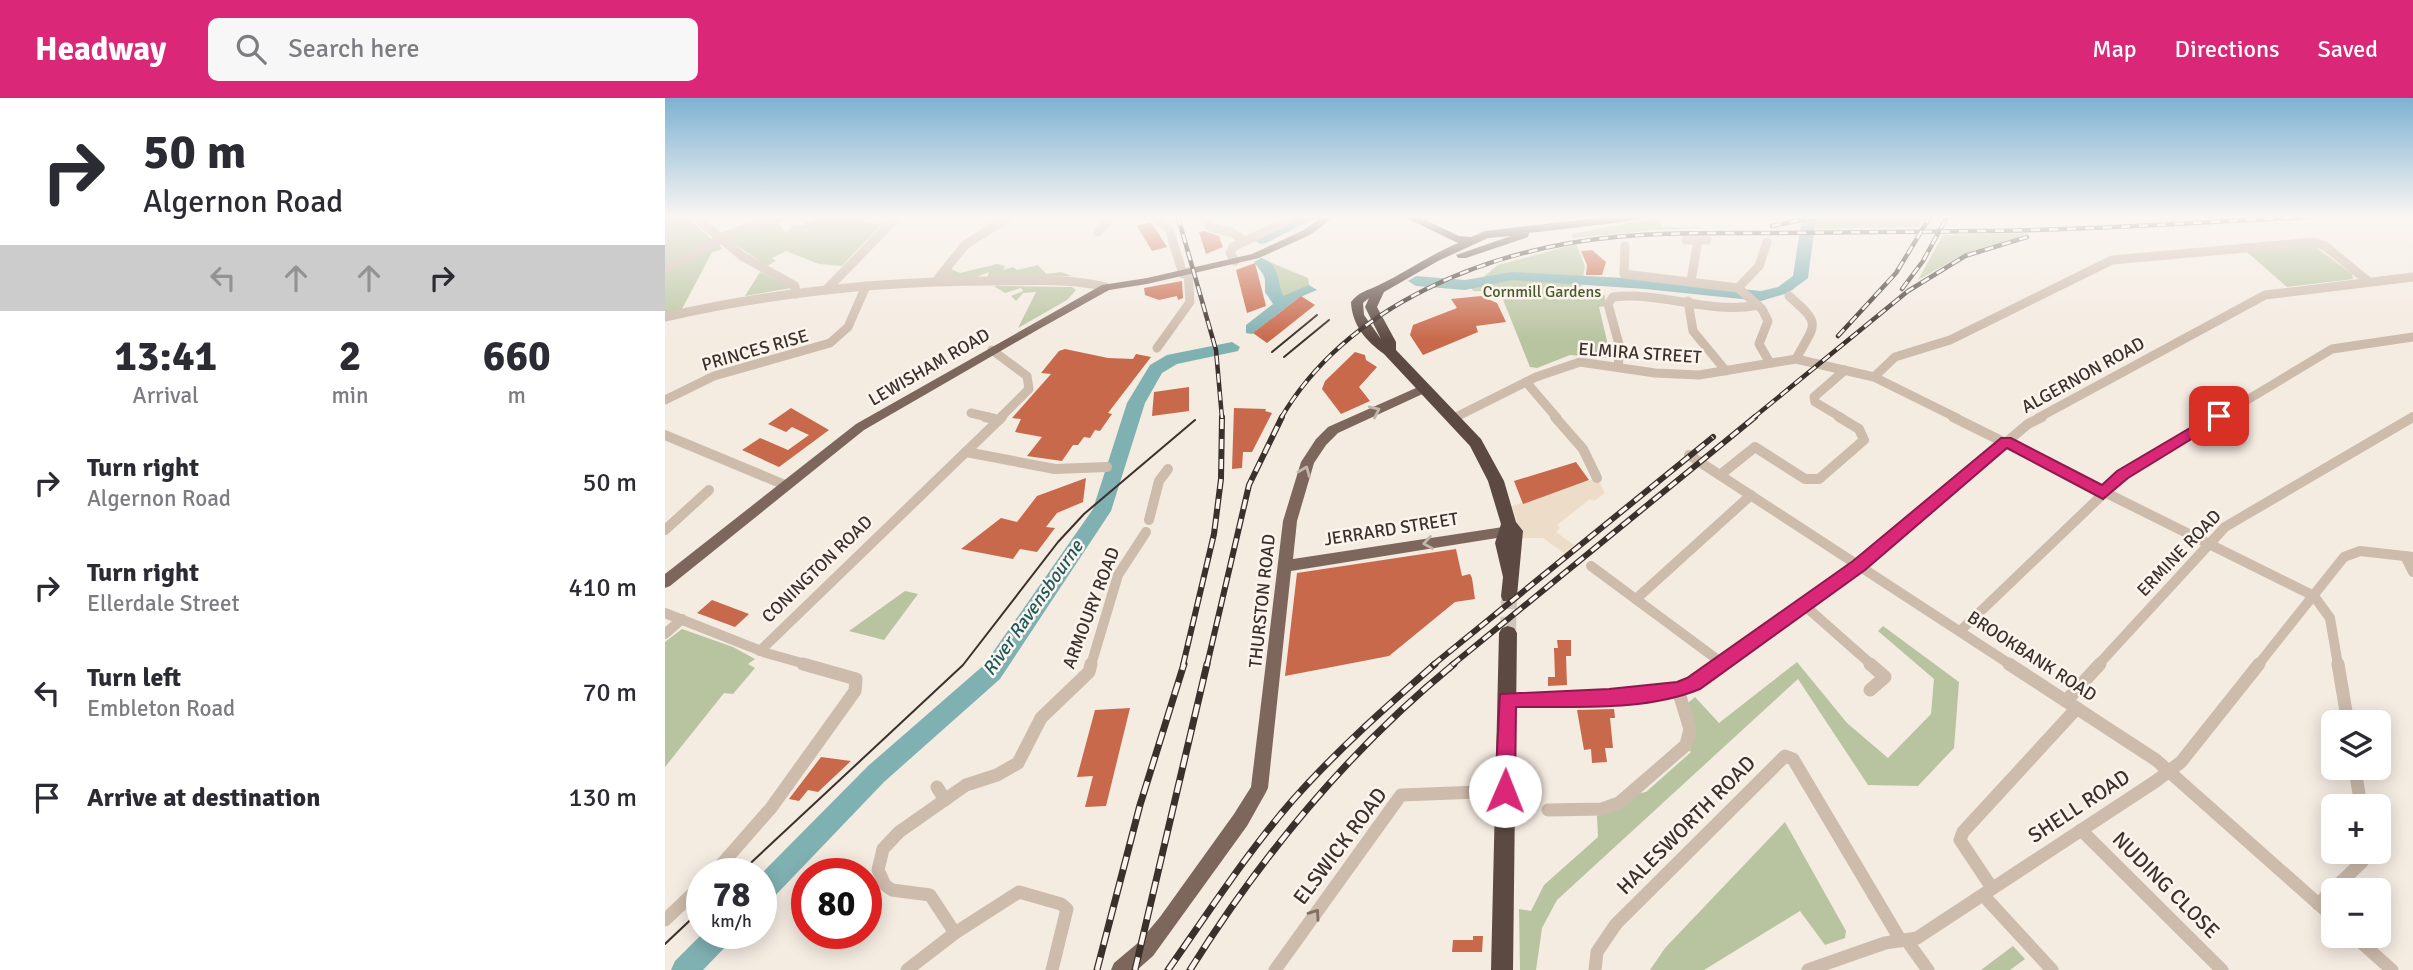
<!DOCTYPE html>
<html lang="en">
<head>
<meta charset="utf-8">
<style>
	body { margin:0; font-family:Signika,sans-serif; background:#f7f7f7; color:#2b2b33; height:100vh; display:flex; flex-direction:column; font-size:26px; white-space:nowrap }
	* { box-sizing:border-box; margin:0 }
	p { font-size:23px; color:#7c7c81 }
	.icon { flex:none; width:38px; height:38px; fill:none; stroke:currentColor; stroke-width:2; stroke-linecap:round; stroke-linejoin:round }
	.map { position:relative; flex:1; overflow:hidden }
	.drawer { display:flex; flex-direction:column; background:#fff; width:665px }
	.drawer>* { flex:none }
	.hud { background:#fff; color:#2b2b33; overflow:hidden }
	.fabs { position:absolute; left:1656px; top:612px; display:grid; gap:14px }
	.fabs a { display:grid; place-items:center; width:70px; height:70px; border-radius:10px; background:#fff; box-shadow:0 4px 18px #0003; font-size:35px }
	.speed { position:absolute; left:21px; top:760px; display:flex; gap:14px; font-size:35px; font-weight:700; text-align:center }
	.speed>* { display:grid; place-content:center; width:91px; height:91px; border-radius:50%; background:#fff; box-shadow:0 4px 18px #0003; line-height:1 }
	.speed small { font-size:18px; font-weight:400 }
	.speed .limit { border:10px solid #d22; background:#fff; color:#111 }
	.pin { position:absolute; display:grid; place-items:center; width:60px; height:60px; color:#fff; margin:-30px; border-radius:14px; box-shadow:0 4px 10px #0006 }
	.me { position:absolute; width:77px; margin:-38px; rotate:1deg; stroke-linejoin:round; filter:drop-shadow(0 0 5px #0008) }
	.turn { display:flex; align-items:center; gap:24px; height:147px; padding:0 28px; font-size:32px }
	.turn .icon { width:91px; height:91px; stroke-width:2.5 }
	.turn b { display:block; font-size:49px; line-height:60px }
	.lanes { display:flex; align-items:center; height:66px; padding:0 28px; background:#0003; justify-content:center; gap:35px; direction:ltr }
	.lanes .off { opacity:.35 }
	.eta { display:flex; justify-content:space-evenly; align-items:center; height:119px; text-align:center }
	.eta b { font-size:42px; font-weight:700; line-height:49px }
	ul { padding:0; list-style:none }
	li { display:flex; align-items:center; gap:21px; height:105px; padding:0 28px }
	li div { flex:1 }
	li b { display:block; font-size:26px }
	li em { font-style:normal }
	header { display:flex; align-items:center; gap:42px; box-sizing:border-box; height:98px; padding:0 35px; background:#db2777; color:#fff }
	header strong { font-size:33px }
	nav { display:flex; gap:38px; margin-inline-start:auto; font-size:24px }
	.search { width:490px; height:63px; background:#f7f7f7; display:flex; align-items:center; gap:18px; box-sizing:border-box; padding:0 24px; border-radius:10px; color:#7c7c81; font-size:26px }
	main { display:flex; flex:1; min-height:0 }
	.map>svg:first-child { display:block }
	.green { fill:#b8c4a0 }
	.plaza { fill:#ecdcc8 }
	.lines { fill:none; stroke-linecap:round; stroke-linejoin:round }
	.river { fill:#7fb0b2; fill-rule:evenodd }
	.building { fill:#c8694b }
	.highway-tunnel { stroke:#cfc6bd; stroke-width:16; stroke-dasharray:16 8; stroke-linecap:butt }
	.minor-far2 { stroke:#cdbbac; stroke-width:9 }
	.minor-far1 { stroke:#cdbbac; stroke-width:10 }
	.minor { stroke:#cdbbac; stroke-width:13 }
	.major { fill:#7d675c; fill-rule:evenodd }
	.highway { fill:#5c4a42; fill-rule:evenodd }
	.tram { stroke:#3b302b; stroke-width:2 }
	.rail-far2-casing { stroke:#3b302b; stroke-width:4.5 }
	.rail-far1-casing { stroke:#3b302b; stroke-width:6 }
	.rail-casing { stroke:#3b302b; stroke-width:7 }
	.rail-far2 { stroke:#fbf5ee; stroke-width:2.5; stroke-dasharray:9; stroke-linecap:butt }
	.rail-far1 { stroke:#fbf5ee; stroke-width:3.5; stroke-dasharray:10; stroke-linecap:butt }
	.rail { stroke:#fbf5ee; stroke-width:4.5; stroke-dasharray:13; stroke-linecap:butt }
	.oneway { stroke:#c2b5ac }
	.oneway2 { stroke:#7d6f65 }
	.route { fill:#db2777; stroke:#8e194d; stroke-width:2 }
	.labels { text-anchor:middle; dominant-baseline:central; stroke-width:5; stroke-linejoin:round; paint-order:stroke }
	.far-park-label { font-size:16px; fill:#4a5a2e; stroke:#fbf5ee }
	.street-label { font-size:18px; fill:#3b302b; stroke:#fbf5ee }
	.water-label { font-size:19px; font-style:italic; fill:#1f5a5e; stroke:#fbf5ee }
	.near-street-label { font-size:21px; fill:#3b302b; stroke:#fbf5ee }
</style>
</head>
<body>
<header>
<strong>Headway</strong>
<div class="search"><svg class="icon" aria-label="search" viewBox="0 0 24 24"><circle cx="10" cy="10" r="6"/><path d="M15 15l6 6"/></svg>Search here</div>
<nav><a>Map</a><a>Directions</a><a>Saved</a></nav>
</header>
<main>
<section class="drawer">
<div class="hud">
<div class="turn"><svg class="icon" aria-label="right" viewBox="0 0 24 24"><path d="M7 20v-9h11M14 6l5 5-5 5"/></svg><div><b>50 m</b>Algernon Road</div></div>
<div class="lanes"><svg class="icon off" aria-label="left" viewBox="0 0 24 24"><path d="M17 20v-9H6M10 6l-5 5 5 5"/></svg><svg class="icon off" aria-label="ahead" viewBox="0 0 24 24"><path d="M12 20V5M6 11l6-6 6 6"/></svg><svg class="icon off" aria-label="ahead" viewBox="0 0 24 24"><path d="M12 20V5M6 11l6-6 6 6"/></svg><svg class="icon" aria-label="right" viewBox="0 0 24 24"><path d="M7 20v-9h11M14 6l5 5-5 5"/></svg></div>
</div>
<div class="eta">
<div><b>13:41</b><p>Arrival</p></div>
<div><b>2</b><p>min</p></div>
<div><b>660</b><p>m</p></div>
</div>
<ul>
<li><svg class="icon" aria-label="right" viewBox="0 0 24 24"><path d="M7 20v-9h11M14 6l5 5-5 5"/></svg><div><b>Turn right</b><p>Algernon Road</p></div><em>50 m</em></li>
<li><svg class="icon" aria-label="right" viewBox="0 0 24 24"><path d="M7 20v-9h11M14 6l5 5-5 5"/></svg><div><b>Turn right</b><p>Ellerdale Street</p></div><em>410 m</em></li>
<li><svg class="icon" aria-label="left" viewBox="0 0 24 24"><path d="M17 20v-9H6M10 6l-5 5 5 5"/></svg><div><b>Turn left</b><p>Embleton Road</p></div><em>70 m</em></li>
<li><svg class="icon" aria-label="arrive" viewBox="0 0 24 24"><path d="M6 21V4h12l-3 4 3 4H6"/></svg><div><b>Arrive at destination</b></div><em>130 m</em></li>
</ul>
</section>
<div class="map">
<svg width="1748" height="872" viewBox="0 0 1748 872">
	<rect width="100%" height="100%" fill="#f4ebe1"/>
	<g class="green">
		<polygon points="0,119 33,119 22,120 58,151 47,154 17,211 0,216"/>
		<polygon points="117,119 126,119 113,125 121,135 129,127 140,127 135,119 144,124 150,119 200,119 197,123 213,126 224,119 177,168 154,166 121,153 107,160 111,163 102,168 64,142 102,125 109,126 107,123"/>
		<polygon points="994,119 997,129 1055,130 989,132 908,140 907,136"/>
		<polygon points="1161,119 1260,119 1255,129 1147,131 1147,124"/>
		<polygon points="1365,135 1297,157 1253,182 1278,137"/>
		<polygon points="911,146 920,168 915,196 940,197 940,208 934,209 946,260 905,257 872,270 865,269 835,194 808,193 806,189 833,167"/>
		<polygon points="1649,148 1687,176 1688,181 1622,189 1582,154"/>
		<polygon points="602,163 643,180 645,191 619,211 609,208 594,165"/>
		<polygon points="332,166 340,168 338,172 348,169 352,172 373,167 381,176 396,174 407,178 322,180 324,174 311,179 278,180 286,171 295,175"/>
		<polygon points="95,174 125,189 126,190 80,198"/>
		<polygon points="329,188 407,189 411,192 402,202 353,230 371,194 358,195 351,203 346,198 358,193 356,190 340,195"/>
		<polygon points="240,493 253,496 219,542 184,533"/>
		<path d="M1218 528 1294 584 1289 650 1253 688 1203 687 1133 581 892 802 877 830 871 872H855L854 811 866 813 879 787 933 739 932 718C950 713 964 696 981 694L1026 654 1023 651C1036 638 1027 621 1023 605L1030 599 1054 625 1132 564 1182 625 1223 660 1266 616 1269 581 1213 533Z"/>
		<polygon points="17,531 68,549 90,561 83,566 90,570 68,596 59,595 0,669 0,544"/>
		<polygon points="1120,724 1181,833 1180,840 1160,847 1135,813 1039,872 985,872 1000,850"/>
		<polygon points="1348,848 1360,861 1345,872 1316,872"/>
	</g>
	<polygon class="plaza" points="932,380 940,395 929,403 925,401 892,427 895,430 891,434 909,447 899,455 878,440 857,440 847,408"/>
	<g class="lines">
		<g class="river">
			<polygon points="633,119 652,119 601,145 596,146 589,142"/>
			<polygon points="1137,119 1151,119 1143,180 1123,195 1096,203 980,191 847,182 800,192 751,188 743,183 751,178 800,182 847,174 980,181 1096,193 1113,189 1128,178"/>
			<path d="M596 160C615 165 612 184 618 198L644 187 652 192 633 200 587 236 581 235V227L608 206 600 194V179L589 164Z"/>
			<polygon points="567,244 575,249 573,253 512,266 497,275 480,305 446,413 335,581 219,684 105,803 96,806 96,776 203,668 319,567 428,411 462,305 485,267 502,257"/>
			<polygon points="38,835 69,835 65,844 38,872 6,872 10,863"/>
		</g>
	</g>
	<g class="building">
		<polygon points="485,124 488,127 502,149 487,153 472,128"/>
		<polygon points="539,133 554,138 558,149 541,156 534,134"/>
		<polygon points="927,152 941,164 937,177 921,177 922,167 916,153"/>
		<polygon points="590,165 601,208 582,215 571,172"/>
		<polygon points="517,183 518,200 513,202 512,198 494,202 480,197 479,190"/>
		<polygon points="636,198 650,207 602,245 588,235"/>
		<polygon points="816,198 832,205 841,224 811,228 813,234 758,257 745,237 748,227 792,210 786,201"/>
		<polygon points="400,251 443,260 468,261 471,256 486,259 443,315 447,316 435,333 430,332 425,340 419,339 413,347 408,347 397,363 362,358 377,339 350,334 356,321 347,320 386,276 376,275 394,253"/>
		<polygon points="690,254 700,257 701,262 712,269 694,289 705,303 676,316 657,291 660,283"/>
		<polygon points="524,289 524,313 487,318 489,294"/>
		<polygon points="126,310 164,332 114,369 77,352 95,340 123,352 144,337 127,329 121,334 103,326"/>
		<polygon points="569,310 601,311 600,313 607,315 587,354 578,354 577,370 567,371"/>
		<polygon points="911,364 924,382 858,406 849,383"/>
		<polygon points="421,380 418,404 392,415 381,429 390,430 372,454 355,451 348,461 296,451 336,420 352,424 372,398"/>
		<polygon points="791,451 797,478 805,476 807,480 810,501 790,504 724,558 620,578 632,475"/>
		<polygon points="47,502 84,516 70,529 32,515"/>
		<polygon points="892,542 906,542 906,558 901,558 902,587 883,588 883,579 890,579 889,550 893,550"/>
		<polygon points="465,610 441,708 420,709 428,678 412,679 430,612"/>
		<polygon points="949,611 950,620 945,620 948,650 940,650 942,664 927,665 926,651 919,652 912,612"/>
		<polygon points="156,659 186,663 153,694 143,692 134,703 124,701"/>
		<polygon points="808,838 818,838 817,854 787,854 788,842 808,842"/>
	</g>
	<g class="lines">
		<polyline class="highway-tunnel" points="843,535 844,498"/>
		<g class="minor-far2">
			<polyline points="30,119 77,158 130,188 131,196"/>
			<polyline points="490,119 504,131 518,176"/>
			<polyline points="538,119 545,129 566,134 580,143"/>
			<polyline points="433,134 446,119"/>
			<polyline points="51,142 107,119"/>
			<polyline points="1021,142 1042,142"/>
			<polyline points="960,148 959,176 1073,190"/>
			<polyline points="570,163 565,155 568,149 630,119"/>
			<polyline points="0,171 53,143"/>
			<polyline points="271,183 300,147 344,119"/>
			<polyline points="1026,183 1033,142"/>
			<polyline points="1073,190 1097,211 1103,223 1094,246 1105,265"/>
			<polyline points="1073,190 1094,168 1102,144"/>
			<polyline points="161,192 232,119"/>
			<path d="M1124 198C1157 227 1151 224 1131 261"/>
			<polyline points="1023,203 1028,233 1061,273"/>
			<path d="M0 219C109 194 218 183 329 183 367 183 404 180 441 189"/>
			<polyline points="492,250 525,204 523,174"/>
			<polyline points="327,252 362,278 364,291 335,320"/>
			<path d="M953 269 955 250 943 206 948 199C997 193 1045 217 1093 207"/>
			<polyline points="1209,279 1230,259 1285,242 1447,162 1648,144 1660,148 1704,184"/>
			<polyline points="861,284 892,320"/>
			<polyline points="0,302 49,278 165,245 183,229 201,188"/>
			<polyline points="306,315 327,320"/>
			<polyline points="789,320 871,279 915,264 990,275 1034,277 1131,261 1209,279 1292,320"/>
			<polyline points="1177,320 1150,304 1149,299 1180,272"/>
			<polyline points="1373,320 1600,197 1748,179"/>
			<polyline points="1552,320 1667,251 1748,239"/>
		</g>
		<g class="minor-far1">
			<polyline points="320,319 334,322"/>
			<polyline points="890,319 918,351 932,380"/>
			<polyline points="1288,319 1649,498 1665,520 1673,567"/>
			<polyline points="789,320 792,319"/>
			<polyline points="0,337 120,387"/>
			<polyline points="301,354 390,371 442,369"/>
			<polyline points="1024,357 1346,567"/>
			<polyline points="1055,377 1090,349 1140,381 1154,381 1199,342 1194,331 1174,319"/>
			<polyline points="484,422 494,383 503,371"/>
			<polyline points="0,432 44,392"/>
			<polyline points="1740,458 1748,474"/>
			<polyline points="926,468 1057,565"/>
			<polyline points="971,501 1086,397"/>
			<polyline points="1139,507 1207,567"/>
			<polyline points="0,515 101,555 144,567"/>
			<polyline points="1295,533 1458,377 1555,319"/>
			<polyline points="0,536 17,521"/>
			<polyline points="95,553 337,319"/>
			<polyline points="426,567 453,477 481,434"/>
			<polyline points="1053,567 1194,468 1363,326 1377,319"/>
			<polyline points="1433,567 1560,429 1748,319"/>
			<polyline points="1593,567 1679,459 1695,453 1748,459"/>
		</g>
		<g class="minor">
			<polyline points="1344,566 1491,662 1668,819"/>
			<polyline points="1673,566 1683,625"/>
			<polyline points="1205,592 1220,579 1205,566"/>
			<path d="M842 602C893 602 985 609 1029 584 1038 579 1047 572 1055 566"/>
			<polyline points="1401,603 1435,566"/>
			<polyline points="1690,670 1696,709"/>
			<polyline points="272,689 280,702"/>
			<polyline points="883,712 937,711 954,705 1021,647 1025,631 1013,592"/>
			<polyline points="1416,732 1557,872"/>
			<polyline points="49,775 106,710 190,593 191,581 138,566"/>
			<polyline points="1327,790 1295,742 1298,734 1412,610"/>
			<polyline points="1318,797 1387,872"/>
			<polyline points="1653,806 1697,764 1701,754"/>
			<polyline points="0,822 37,787"/>
			<polyline points="290,835 265,797 227,792 220,787 213,772 218,751 234,734 301,687 332,677 353,665 376,620 424,574 426,566"/>
			<polyline points="1689,838 1727,872"/>
			<polyline points="1242,843 1263,872"/>
			<polyline points="242,872 290,835 354,794 396,806 402,811 387,872"/>
			<polyline points="610,872 736,697 840,693"/>
			<polyline points="930,872 932,854 951,826 1120,658 1128,661 1236,843"/>
			<polyline points="1143,872 1220,845 1252,840 1491,683 1516,664 1594,566"/>
		</g>
		<g class="major">
			<polygon points="657,119 669,119 645,137 594,160 482,186 444,192 374,231 199,332 5,488 0,490 0,476 191,326 437,187 482,180 587,156 637,133"/>
			<polygon points="760,286 766,290 764,293 673,335 661,347 649,365 632,423 628,461 838,429 843,430 845,434 843,438 838,439 626,473 603,690 600,696 582,728 488,858 472,872 446,872 449,865 474,844 495,819 569,716 586,689 618,423 636,364 651,341 663,329"/>
		</g>
		<g class="highway">
			<path d="M739 119H754L794 138 806 139 820 133 940 119H979L974 122 864 135 863 139 801 160H793L791 157 846 138 823 140 773 163 719 194 712 209 731 244V252L816 341 839 383 851 424 858 433 852 498 850 503H838L836 498 838 479 830 445 836 426 823 383 805 348 719 256C701 243 687 227 686 204 695 193 702 193 714 187 741 174 765 157 793 145ZM704 200 700 209 716 241 699 217 698 205Z"/>
			<polygon points="843,528 849,530 852,535 848,872 826,872 834,535 837,530"/>
		</g>
		<g class="tram">
			<polyline points="607,254 652,217"/>
			<polyline points="619,259 664,222"/>
			<polyline points="75,775 298,567 393,444 419,416 530,322"/>
			<polyline points="0,846 37,811"/>
		</g>
		<g class="rail-far2-casing">
			<g id="rail-far2">
				<polyline points="513,119 551,252 557,320"/>
				<polyline points="1107,128 1151,119"/>
				<polyline points="1237,191 1258,163 1282,119"/>
				<polyline points="1173,238 1231,175 1265,119"/>
				<path d="M616 320C683 206 824 151 950 139 1005 134 1060 135 1114 135 1182 134 1249 134 1317 133 1426 132 1536 124 1645 119"/>
				<polyline points="1088,320 1243,193 1300,158 1362,139"/>
			</g>
		</g>
		<g class="rail-far1-casing">
			<g id="rail-far1">
				<polyline points="518,567 549,436 556,381 557,319"/>
				<polyline points="542,567 584,387 617,319"/>
				<polyline points="768,567 1048,339"/>
				<polyline points="787,567 1090,319"/>
			</g>
		</g>
		<g class="rail-casing">
			<g id="rail">
				<polyline points="432,872 475,707 519,566"/>
				<polyline points="470,872 542,566"/>
				<path d="M503 872C543 815 581 756 627 703 671 653 720 610 770 566"/>
				<path d="M525 872C597 757 684 652 789 566"/>
			</g>
		</g>
		<use href="#rail-far2" class="rail-far2"/>
		<use href="#rail-far1" class="rail-far1"/>
		<use href="#rail" class="rail"/>
	</g>
	<defs><path id="oneway-chevron" d="M-2-3.5L2.5 0L-2 3.5" fill="none" stroke-width="1.6" stroke-linecap="round" stroke-linejoin="round" transform="scale(1.75)"/></defs>
	<g class="oneway">
		<use href="#oneway-chevron" transform="translate(710 313) rotate(-25)"/>
		<use href="#oneway-chevron" transform="translate(640 373) rotate(-68)"/>
		<use href="#oneway-chevron" transform="translate(763 445) rotate(170)"/>
	</g>
	<use class="oneway2" href="#oneway-chevron" transform="translate(650 816) rotate(-55)"/>
	<linearGradient id="sky" x2="0" y2="1"><stop stop-color="#7eb2d2"/><stop offset="0.49" stop-color="#faf6f2"/><stop offset="1" stop-color="#faf6f2" stop-opacity="0"/></linearGradient>
	<rect width="1748" height="242" fill="url(#sky)"/>
	<path class="route" d="M1554 313 1561 318 1559 321 1463 380 1438 401 1342 350 1200 472 1035 591C979 614 910 608 851 609L850 693 847 700 840 702 833 700 830 693 835 596 944 591 1012 584 1022 580 1188 463 1336 340H1346L1437 387 1452 373Z"/>
	<g class="labels">
		<g class="far-park-label">
			<text x="877" y="194">Cornmill Gardens</text>
		</g>
		<g class="street-label">
			<text transform="translate(90 252) rotate(-16)">PRINCES RISE</text>
			<text transform="translate(975 255) rotate(4)">ELMIRA STREET</text>
			<text transform="translate(264 269) rotate(-30)">LEWISHAM ROAD</text>
			<text transform="translate(1418 277) rotate(-29)">ALGERNON ROAD</text>
			<text transform="translate(726 431) rotate(-9)">JERRARD STREET</text>
			<text transform="translate(1514 455) rotate(-46)">ERMINE ROAD</text>
			<text transform="translate(152 471) rotate(-44)">CONINGTON ROAD</text>
			<text transform="translate(597 503) rotate(-84)">THURSTON ROAD</text>
			<text transform="translate(426 510) rotate(-69)">ARMOURY ROAD</text>
			<text transform="translate(1367 558) rotate(33)">BROOKBANK ROAD</text>
		</g>
		<g class="water-label">
			<text transform="translate(368 510) rotate(-55)">River Ravensbourne</text>
		</g>
		<g class="near-street-label">
			<text transform="translate(1414 708) rotate(-33)">SHELL ROAD</text>
			<text transform="translate(1021 727) rotate(-45)">HALESWORTH ROAD</text>
			<text transform="translate(675 748) rotate(-53)">ELSWICK ROAD</text>
			<text transform="translate(1501 787) rotate(45)">NUDING CLOSE</text>
		</g>
	</g>
</svg>
<div class="fabs">
<a><svg class="icon" aria-label="layers" viewBox="0 0 24 24"><path d="M12 4l9 5-9 5-9-5zM3 14l9 5 9-5"/></svg></a>
<a>+</a>
<a>−</a>
</div>
<div class="speed"><div>78<small>km/h</small></div><div class="limit">80</div></div>
<div class="pin" style="left:1554px;top:318px;background:#d93025"><svg class="icon" aria-label="arrive" viewBox="0 0 24 24"><path d="M6 21V4h12l-3 4 3 4H6"/></svg></div>
<svg class="me" style="left:840px;top:693px" viewBox="-20 -20 40 40"><circle r="19" fill="#fff"/><path d="M0-13L10 11 0 6-10 11z" fill="#db2777"/></svg>
</div>
</main>
</body>
</html>
